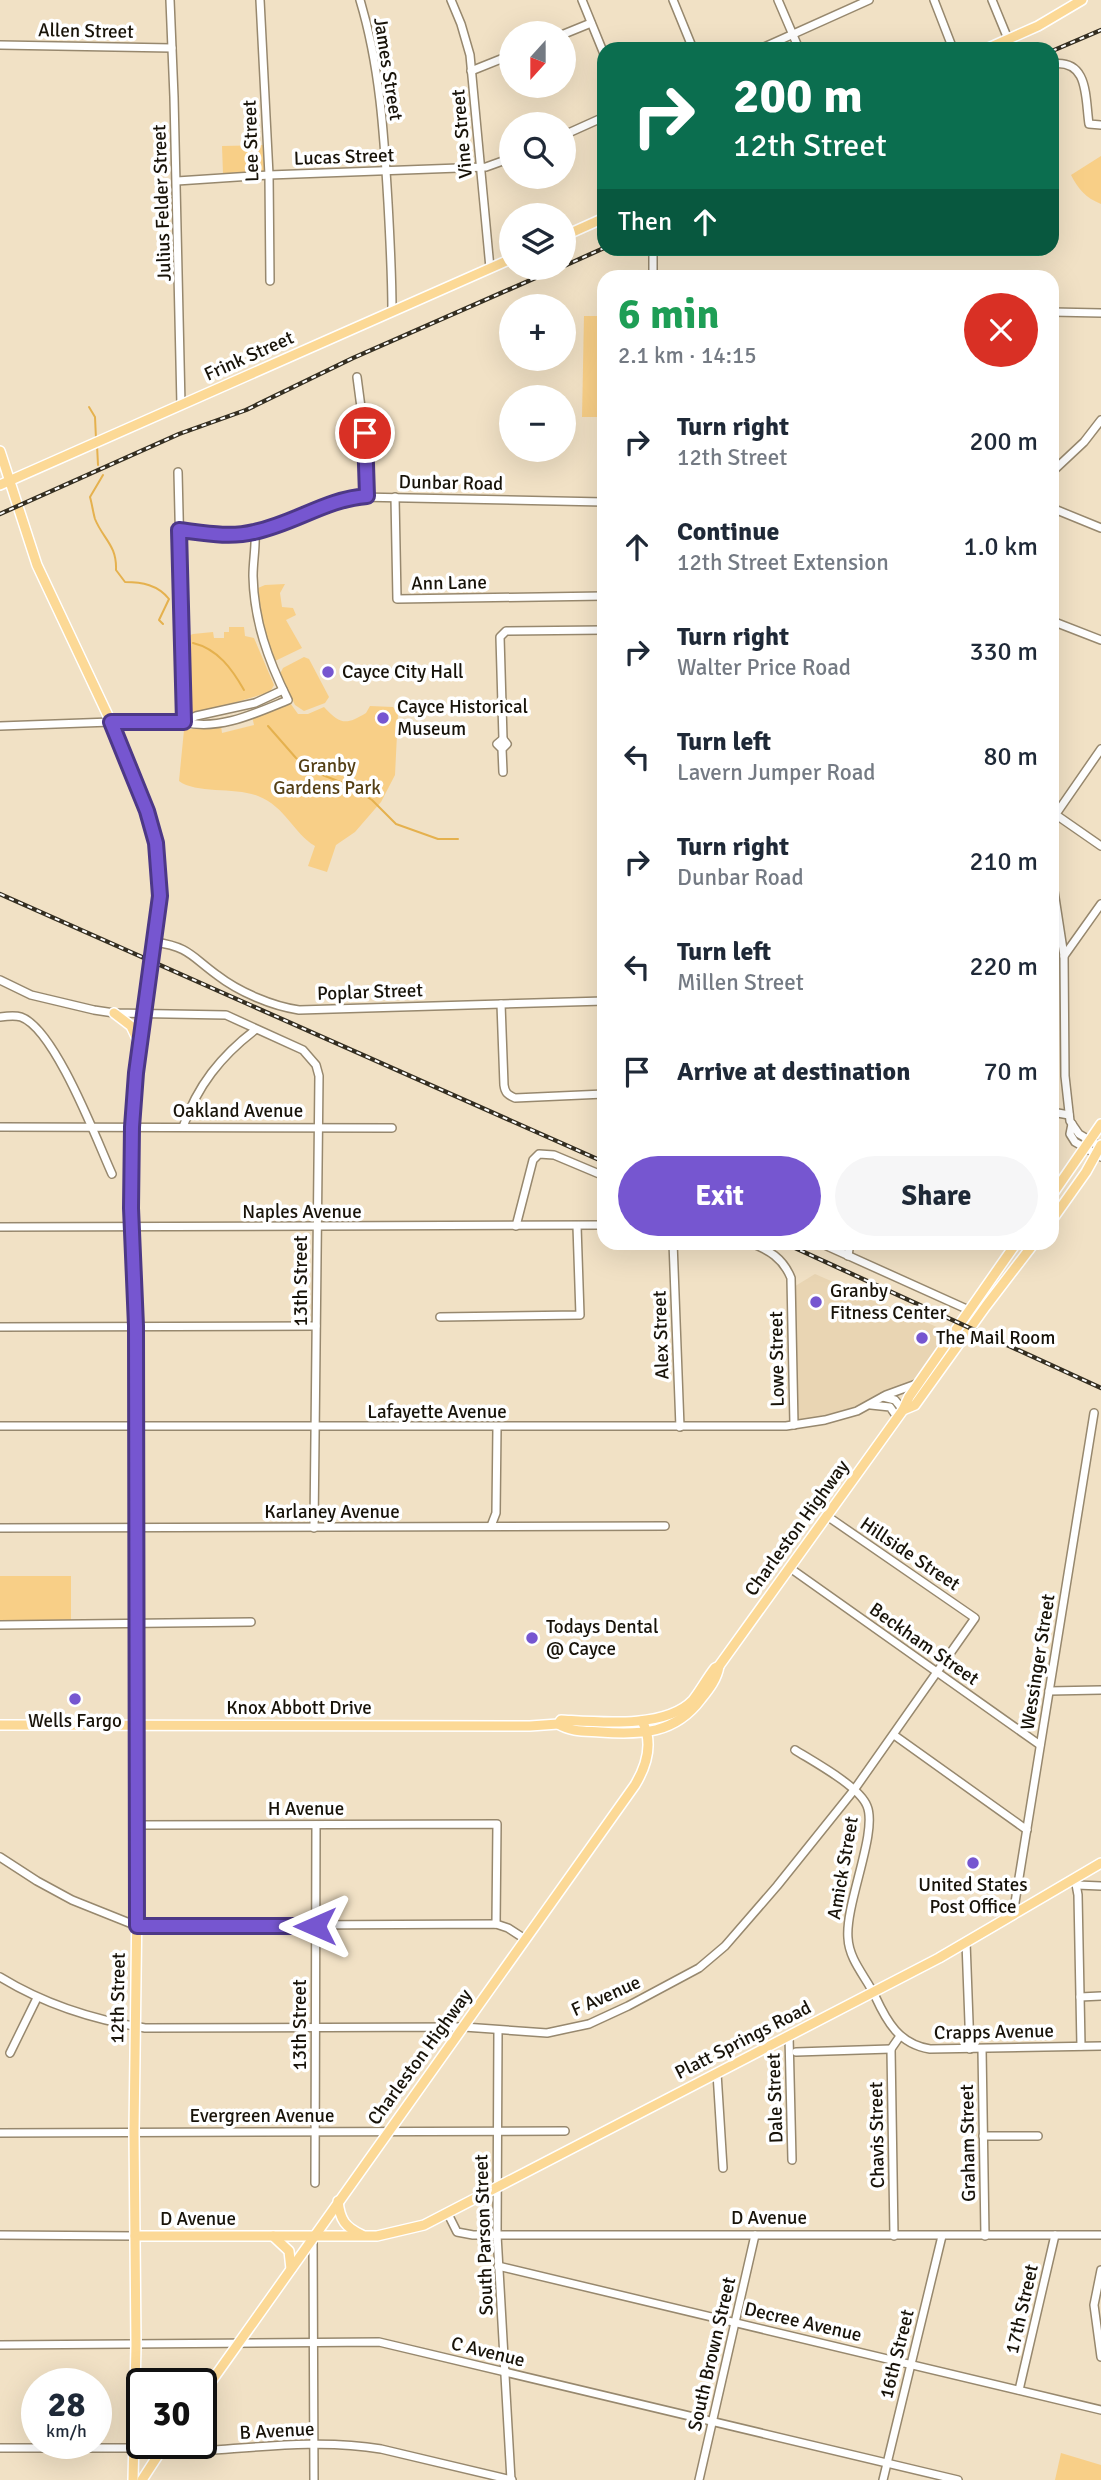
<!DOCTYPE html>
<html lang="en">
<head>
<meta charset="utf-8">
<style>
	body { margin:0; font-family:Signika,sans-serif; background:#f6f6f7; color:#1f2937; height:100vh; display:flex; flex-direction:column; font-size:26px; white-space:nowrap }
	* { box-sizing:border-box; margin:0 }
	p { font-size:23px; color:#747a83 }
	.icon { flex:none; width:38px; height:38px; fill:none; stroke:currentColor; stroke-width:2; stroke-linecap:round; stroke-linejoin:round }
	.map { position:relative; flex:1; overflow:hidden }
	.sheet { position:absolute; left:597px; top:270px; width:462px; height:980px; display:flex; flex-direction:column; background:#fff; border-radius:21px; box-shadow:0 7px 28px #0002 }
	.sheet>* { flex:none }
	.banner { position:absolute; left:597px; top:42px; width:462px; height:214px; border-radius:21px; box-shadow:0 7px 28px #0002; background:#0b6e4f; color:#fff; overflow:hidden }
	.needle { width:46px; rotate:201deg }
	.tools { position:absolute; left:499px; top:21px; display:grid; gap:14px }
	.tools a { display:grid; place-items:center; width:77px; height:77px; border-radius:50%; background:#fff; box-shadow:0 7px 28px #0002; font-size:35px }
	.speed { position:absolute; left:21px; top:2368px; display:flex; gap:14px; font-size:35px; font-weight:700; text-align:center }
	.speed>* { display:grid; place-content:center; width:91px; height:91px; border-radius:50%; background:#fff; box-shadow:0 7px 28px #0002; line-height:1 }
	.speed small { font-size:18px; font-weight:400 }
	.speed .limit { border:4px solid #111; border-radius:10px; background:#fff; color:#111 }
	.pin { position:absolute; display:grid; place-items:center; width:60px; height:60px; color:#fff; margin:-30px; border:4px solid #fff; border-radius:50%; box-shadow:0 2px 7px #0007 }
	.me { position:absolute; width:77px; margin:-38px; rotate:270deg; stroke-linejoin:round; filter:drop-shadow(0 0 5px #0008) }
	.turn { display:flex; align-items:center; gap:24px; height:147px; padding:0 21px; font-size:32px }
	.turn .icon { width:91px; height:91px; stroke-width:2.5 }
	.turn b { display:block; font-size:49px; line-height:60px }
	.then { display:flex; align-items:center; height:66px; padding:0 21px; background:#0003; gap:14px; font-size:26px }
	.round { display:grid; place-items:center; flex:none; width:74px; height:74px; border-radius:37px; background:#f6f6f7 }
	.head { display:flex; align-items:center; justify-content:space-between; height:119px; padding:0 21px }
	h1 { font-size:42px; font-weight:700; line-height:52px; color:#1e9e55 }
	.action { display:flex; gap:14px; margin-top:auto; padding:14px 21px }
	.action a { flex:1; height:80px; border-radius:42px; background:#7656d0; color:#fff; font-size:28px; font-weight:700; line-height:80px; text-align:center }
	.action a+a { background:#f6f6f7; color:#1f2937 }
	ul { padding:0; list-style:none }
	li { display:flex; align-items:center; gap:21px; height:105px; padding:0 21px }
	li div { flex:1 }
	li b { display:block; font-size:26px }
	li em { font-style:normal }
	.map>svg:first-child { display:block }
	.built { fill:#e9d5b3 }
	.green { fill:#f8cf87 }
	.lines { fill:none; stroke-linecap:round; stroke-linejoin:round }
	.stream { stroke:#e5b14e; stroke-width:2 }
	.minor-casing { stroke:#97886e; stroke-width:10 }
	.major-casing { stroke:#fff; stroke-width:12 }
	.minor { stroke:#fff; stroke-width:7 }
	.major { stroke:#fcd996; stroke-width:9 }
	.rail-casing { stroke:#342e21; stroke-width:4.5 }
	.rail { stroke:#fff; stroke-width:2; stroke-dasharray:5; stroke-linecap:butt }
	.route-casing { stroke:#4d3887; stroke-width:18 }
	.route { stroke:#7656d0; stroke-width:12 }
	.poi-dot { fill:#7656d0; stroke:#fff; stroke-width:2.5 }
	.labels { text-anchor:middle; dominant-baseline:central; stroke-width:7; stroke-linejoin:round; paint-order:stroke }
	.street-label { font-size:19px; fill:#181309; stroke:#fff }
	.poi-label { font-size:19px; fill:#181309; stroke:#fff; text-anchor:start }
	.park-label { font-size:19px; fill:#554016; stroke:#fff }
</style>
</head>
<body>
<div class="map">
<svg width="1101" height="2480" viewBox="0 0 1101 2480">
	<rect width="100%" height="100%" fill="#f1e1c5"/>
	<polygon class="built" points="815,1274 953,1334 919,1383 870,1404 794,1425 792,1288"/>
	<g class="green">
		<polygon points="265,145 266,173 223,174 222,146"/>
		<path d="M1101 156V204C1086 198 1078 189 1071 175Z"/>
		<polygon points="584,316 604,316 604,417 582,417"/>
		<polygon points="285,584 280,593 282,607 293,608 296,615 286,620 302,648 275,661 272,658 263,629 258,588 265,585"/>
		<polygon points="229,627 244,627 245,636 254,638 274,685 270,692 200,713 193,713 190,709 188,636 193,634 213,632 214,638 224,638 224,632 229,632"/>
		<polygon points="304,657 309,659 329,697 325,703 304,711 295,705 280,674 283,668"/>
		<path d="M288 700 298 714H308L324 707C341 725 346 725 366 713L370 706 393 707 398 714 395 775 381 802 355 832 336 845 327 872 308 866 315 846C293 833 286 807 258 796 236 787 196 794 179 781L184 730 221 726 222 733 254 725 252 716Z"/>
		<rect x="0" y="1576" width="71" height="49"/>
		<polygon points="1061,2453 1101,2465 1101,2480 1055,2480"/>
	</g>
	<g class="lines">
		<g class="stream">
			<polyline points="89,407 95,417 96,439"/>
			<polyline points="97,445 98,465"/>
			<path d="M103 475 90 497C92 504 93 512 95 519 103 539 117 545 116 570L125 582C142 582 158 585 169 599L159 620 163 624"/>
			<path d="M193 643C218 649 232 669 244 690"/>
			<polyline points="268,726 296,758 320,774 348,785 372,800 396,824 438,839 458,839"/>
		</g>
		<g class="minor-casing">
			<g id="minor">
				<polyline points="170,0 174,97 181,405"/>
				<polyline points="260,0 269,175 270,281"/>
				<path d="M360 0C380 66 384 135 388 203 390 239 392 275 392 311"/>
				<polyline points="451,0 461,24 470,55 490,268"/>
				<polyline points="582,0 604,54"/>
				<polyline points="673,0 693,49"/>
				<polyline points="778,0 799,49"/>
				<polyline points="934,0 953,49"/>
				<polyline points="992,0 1008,39"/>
				<polyline points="564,34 591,23"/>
				<polyline points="0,45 172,48"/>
				<polyline points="760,49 869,0"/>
				<path d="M1052 64C1089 59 1085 97 1089 124L1101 125"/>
				<polyline points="471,71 511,55"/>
				<polyline points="564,135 604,117"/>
				<polyline points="177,181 269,175 486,167 511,158"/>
				<polyline points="653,248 653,276"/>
				<polyline points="1052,312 1101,313"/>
				<polyline points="357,377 367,453 367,496"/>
				<polyline points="178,472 184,722"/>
				<polyline points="1052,472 1084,442 1101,420"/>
				<polyline points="395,497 397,599 604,596"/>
				<polyline points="1052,508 1101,528"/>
				<path d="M179 530C204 533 231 538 255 532 291 524 322 502 359 497L604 502"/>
				<polyline points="1052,621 1101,640"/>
				<polyline points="185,721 196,716 255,703 283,690"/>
				<path d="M0 726 111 722H184C219 731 256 713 288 700 268 660 254 621 253 576 253 561 256 547 255 532"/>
				<polyline points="503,739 500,637 506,631 604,630"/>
				<polyline points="502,749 497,744 503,739 507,744 502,749 503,772"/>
				<polyline points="1052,812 1101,846"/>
				<polyline points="1056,814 1101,749"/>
				<polyline points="1052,878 1064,956 1065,1076 1070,1121 1079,1134 1101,1147"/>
				<path d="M155 942C189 947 191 956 217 975 239 992 272 1006 299 1010L604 1001"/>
				<polyline points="1064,956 1101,904"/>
				<polyline points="0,980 31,995 94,1010 114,1013 226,1015 303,1050 316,1065 319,1076 314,1528"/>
				<path d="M501 1004 504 1085C505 1093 508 1095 515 1098L604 1094"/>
				<path d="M0 1017C7 1016 15 1015 21 1017 55 1029 97 1141 112 1174"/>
				<polyline points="1052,1112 1069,1115"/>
				<polyline points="1072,1124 1070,1134 1075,1142 1101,1157"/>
				<polyline points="0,1127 392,1128"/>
				<path d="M183 1127C197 1086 221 1056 255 1030"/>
				<polyline points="516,1226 533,1160 539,1154 554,1155 604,1176"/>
				<polyline points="0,1227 604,1225"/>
				<polyline points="673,1242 680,1427"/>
				<path d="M749 1242C769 1250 783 1258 791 1278L794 1425"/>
				<polyline points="818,1242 971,1311"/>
				<polyline points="848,1256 850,1242"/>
				<polyline points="440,1317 580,1315 577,1226"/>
				<polyline points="0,1327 316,1326"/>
				<polyline points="883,1397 895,1400 903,1410"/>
				<polyline points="871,1405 890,1407 897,1417"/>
				<polyline points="0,1426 786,1426 825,1420 857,1411 886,1395 919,1383"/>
				<polyline points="491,1526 496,1513 497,1427"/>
				<polyline points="0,1528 665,1526"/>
				<polyline points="790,1568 1040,1745"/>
				<polyline points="0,1625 251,1622"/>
				<polyline points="1049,1691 1101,1690"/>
				<polyline points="894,1735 1027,1830"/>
				<path d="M795 1750C814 1762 859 1786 867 1806 878 1832 845 1904 848 1938 849 1960 866 1977 875 1996 887 2022 899 2044 930 2049L1101 2046"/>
				<polyline points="138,1825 497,1824 496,1924"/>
				<polyline points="0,1857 37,1881 72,1900 137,1926 496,1924 508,1928 525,1939"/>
				<polyline points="1075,1879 1078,1895 1081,2046"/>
				<polyline points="1077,1885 1101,1886"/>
				<polyline points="1013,1915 1094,1413"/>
				<polyline points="966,1942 970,2049"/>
				<path d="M0 1977C44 2004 94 2020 145 2028L464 2027 547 2033 589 2024 628 2006 699 1968 725 1946 777 1886 854 1790 975 1618 827 1516"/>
				<polyline points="1080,1997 1101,1996"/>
				<polyline points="498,2031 497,2235 511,2480"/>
				<polyline points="789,2036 792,2160"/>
				<polyline points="982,2049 985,2236"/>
				<polyline points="796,2052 891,2049"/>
				<polyline points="10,2053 37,1998"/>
				<polyline points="717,2073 723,2168"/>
				<polyline points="0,2133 565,2131"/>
				<polyline points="983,2136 1038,2136"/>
				<polyline points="315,2183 316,1825"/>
				<polyline points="448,2214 457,2232 473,2235 1101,2235"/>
				<polyline points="0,2235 135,2236"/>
				<polyline points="894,2236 891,2049 900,2036"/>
				<polyline points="313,2239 314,2480"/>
				<polyline points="498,2266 1101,2410"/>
				<polyline points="1101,2270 1094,2305 1101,2357"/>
				<polyline points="0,2345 379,2342 958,2480"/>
				<polyline points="1019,2390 1055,2235"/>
				<polyline points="0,2448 127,2448 155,2453 161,2451"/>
				<path d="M135 2450C151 2446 165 2451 182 2452 247 2449 316 2438 381 2449L512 2480"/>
				<polyline points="699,2480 755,2235"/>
				<polyline points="883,2480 942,2236"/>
			</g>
		</g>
		<g class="major-casing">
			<g id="major">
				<polyline points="986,49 1038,26 1082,0"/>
				<polyline points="564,236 604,218"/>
				<polyline points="0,451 37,565 111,722 147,811 156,843 160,896 136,1073 132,1127 131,1189 136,1326 138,1825 134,2132 136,2345 133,2480"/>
				<polyline points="0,485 511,259"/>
				<polyline points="114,1013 131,1026 139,1043"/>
				<polyline points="1052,1195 1101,1124"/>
				<polyline points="1052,1220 1086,1172 1101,1145"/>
				<polyline points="903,1410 915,1405 986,1306 1035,1242"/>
				<path d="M558 1724C571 1732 585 1731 600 1732 641 1735 675 1734 701 1699 709 1689 717 1679 719 1666"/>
				<path d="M0 1725 530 1726 558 1724 561 1720C598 1722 666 1729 693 1700 701 1690 707 1678 715 1668L719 1666 903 1410 909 1397 1017 1242"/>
				<path d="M338 2201C340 2220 345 2227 362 2235"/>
				<polyline points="135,2236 377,2236 424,2225 939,1958 1101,1863"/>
				<polyline points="273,2236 289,2251 291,2269"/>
				<path d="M201 2396 635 1785C647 1765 654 1743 642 1721"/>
				<polyline points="142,2480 166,2443"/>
			</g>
		</g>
		<use href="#minor" class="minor"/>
		<use href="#major" class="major"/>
		<g class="rail-casing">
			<g id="rail">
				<polyline points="1052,51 1101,30"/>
				<polyline points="564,266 604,248"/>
				<polyline points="0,514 179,434 246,410 353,358 558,268"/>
				<polyline points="0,894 604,1162"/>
				<polyline points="782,1242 1101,1388"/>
			</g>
		</g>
		<use href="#rail" class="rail"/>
	</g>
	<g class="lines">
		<g class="route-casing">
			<path id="route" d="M315 1926H137L136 1326 131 1208 132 1127 136 1073 160 896 156 843 147 811 111 722H184L179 530C204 533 230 538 254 532 294 524 326 499 367 496L365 433"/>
		</g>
		<use href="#route" class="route"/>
	</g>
	<g class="poi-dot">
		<circle cx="328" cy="672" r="7"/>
		<circle cx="383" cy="718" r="7"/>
		<circle cx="816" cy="1302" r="7"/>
		<circle cx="922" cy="1338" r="7"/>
		<circle cx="532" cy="1638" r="7"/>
		<circle cx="75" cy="1699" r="7"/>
		<circle cx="973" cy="1863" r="7"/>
	</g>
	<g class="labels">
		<g class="street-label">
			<text transform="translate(86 31) rotate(1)">Allen Street</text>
			<text transform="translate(388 69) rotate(81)">James Street</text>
			<text transform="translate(462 134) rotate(-95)">Vine Street</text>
			<text transform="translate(251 141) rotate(-92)">Lee Street</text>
			<text transform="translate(344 157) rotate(-2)">Lucas Street</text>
			<text transform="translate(162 203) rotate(-92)">Julius Felder Street</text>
			<text transform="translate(249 356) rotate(-24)">Frink Street</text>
			<text transform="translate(451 483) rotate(1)">Dunbar Road</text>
			<text transform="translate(449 583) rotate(-1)">Ann Lane</text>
			<text transform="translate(370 992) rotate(-2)">Poplar Street</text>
			<text x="238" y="1111">Oakland Avenue</text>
			<text x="302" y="1212">Naples Avenue</text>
			<text transform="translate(301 1281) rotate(-90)">13th Street</text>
			<text transform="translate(661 1335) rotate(-92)">Alex Street</text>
			<text transform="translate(777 1359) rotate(-91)">Lowe Street</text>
			<text x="437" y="1412">Lafayette Avenue</text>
			<text x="332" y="1512">Karlaney Avenue</text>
			<text transform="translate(797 1528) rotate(-54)">Charleston Highway</text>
			<text transform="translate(910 1554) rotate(34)">Hillside Street</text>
			<text transform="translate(924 1644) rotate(35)">Beckham Street</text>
			<text transform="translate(1038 1662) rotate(-81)">Wessinger Street</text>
			<text x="299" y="1708">Knox Abbott Drive</text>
			<text x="306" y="1809">H Avenue</text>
			<text transform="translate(843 1868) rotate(-80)">Amick Street</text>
			<text transform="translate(606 1996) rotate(-24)">F Avenue</text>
			<text transform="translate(118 1998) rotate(-89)">12th Street</text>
			<text transform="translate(300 2025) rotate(-90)">13th Street</text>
			<text transform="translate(994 2032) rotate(-1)">Crapps Avenue</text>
			<text transform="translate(743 2040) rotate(-27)">Platt Springs Road</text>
			<text transform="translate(420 2057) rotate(-54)">Charleston Highway</text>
			<text transform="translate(775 2098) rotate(-92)">Dale Street</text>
			<text x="262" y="2116">Evergreen Avenue</text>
			<text transform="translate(877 2135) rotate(-91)">Chavis Street</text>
			<text transform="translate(968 2143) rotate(-91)">Graham Street</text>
			<text x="769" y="2218">D Avenue</text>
			<text x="198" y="2219">D Avenue</text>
			<text transform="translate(484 2235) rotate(-92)">South Parson Street</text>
			<text transform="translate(1022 2309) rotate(-77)">17th Street</text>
			<text transform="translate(803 2322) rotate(13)">Decree Avenue</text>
			<text transform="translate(488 2352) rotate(14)">C Avenue</text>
			<text transform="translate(712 2354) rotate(-77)">South Brown Street</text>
			<text transform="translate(897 2354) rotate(-76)">16th Street</text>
			<text transform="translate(277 2431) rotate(-3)">B Avenue</text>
		</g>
		<g class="poi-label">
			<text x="342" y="672">Cayce City Hall</text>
			<text x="397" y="707">Cayce Historical<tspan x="397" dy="22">Museum</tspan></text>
			<text x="830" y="1291">Granby<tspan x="830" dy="22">Fitness Center</tspan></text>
			<text x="936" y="1338">The Mail Room</text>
			<text x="546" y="1627">Todays Dental<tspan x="546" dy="22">@ Cayce</tspan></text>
			<text x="75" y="1721" text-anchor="middle">Wells Fargo</text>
			<text x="973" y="1885" text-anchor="middle">United States<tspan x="973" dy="22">Post Office</tspan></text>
		</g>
		<g class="park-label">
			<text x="327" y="766">Granby<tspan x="327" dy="22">Gardens Park</tspan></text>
		</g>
	</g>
</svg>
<div class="tools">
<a><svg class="needle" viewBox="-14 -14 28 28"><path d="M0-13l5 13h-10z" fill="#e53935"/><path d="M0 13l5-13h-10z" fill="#747a83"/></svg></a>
<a><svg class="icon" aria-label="search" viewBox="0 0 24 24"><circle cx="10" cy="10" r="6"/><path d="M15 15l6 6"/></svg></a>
<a><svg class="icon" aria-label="layers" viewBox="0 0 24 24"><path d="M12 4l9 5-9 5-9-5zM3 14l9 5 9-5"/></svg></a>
<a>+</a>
<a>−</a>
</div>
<div class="speed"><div>28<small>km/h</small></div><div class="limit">30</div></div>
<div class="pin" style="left:365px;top:433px;background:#d93025"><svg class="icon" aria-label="arrive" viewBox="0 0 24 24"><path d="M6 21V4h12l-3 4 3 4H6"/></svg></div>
<svg class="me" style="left:315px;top:1926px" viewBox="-20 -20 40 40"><path d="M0-17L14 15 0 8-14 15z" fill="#7656d0" stroke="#fff" stroke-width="4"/></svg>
<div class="banner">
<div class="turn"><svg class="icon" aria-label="right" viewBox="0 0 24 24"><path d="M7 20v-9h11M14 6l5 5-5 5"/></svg><div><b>200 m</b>12th Street</div></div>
<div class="then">Then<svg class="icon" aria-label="ahead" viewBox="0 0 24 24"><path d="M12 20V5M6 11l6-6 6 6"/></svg></div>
</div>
<section class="sheet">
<div class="head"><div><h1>6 min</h1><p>2.1 km · 14:15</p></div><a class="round" style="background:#d93025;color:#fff"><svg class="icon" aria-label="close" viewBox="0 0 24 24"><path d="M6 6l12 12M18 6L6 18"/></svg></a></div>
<ul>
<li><svg class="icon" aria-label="right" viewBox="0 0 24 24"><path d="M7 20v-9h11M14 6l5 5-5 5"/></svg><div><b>Turn right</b><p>12th Street</p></div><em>200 m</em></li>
<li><svg class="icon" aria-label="ahead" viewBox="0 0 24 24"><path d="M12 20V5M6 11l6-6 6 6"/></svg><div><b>Continue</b><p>12th Street Extension</p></div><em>1.0 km</em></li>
<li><svg class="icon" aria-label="right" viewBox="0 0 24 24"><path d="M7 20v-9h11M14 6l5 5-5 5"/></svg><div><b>Turn right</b><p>Walter Price Road</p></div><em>330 m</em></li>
<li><svg class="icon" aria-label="left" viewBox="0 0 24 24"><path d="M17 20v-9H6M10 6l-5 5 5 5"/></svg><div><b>Turn left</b><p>Lavern Jumper Road</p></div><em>80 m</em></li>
<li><svg class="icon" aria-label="right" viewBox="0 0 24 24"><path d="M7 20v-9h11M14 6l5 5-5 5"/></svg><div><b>Turn right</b><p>Dunbar Road</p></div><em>210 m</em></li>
<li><svg class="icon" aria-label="left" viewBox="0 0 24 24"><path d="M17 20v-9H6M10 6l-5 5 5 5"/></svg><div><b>Turn left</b><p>Millen Street</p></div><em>220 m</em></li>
<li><svg class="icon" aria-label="arrive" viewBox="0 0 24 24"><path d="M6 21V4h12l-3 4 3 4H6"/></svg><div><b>Arrive at destination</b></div><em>70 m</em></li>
</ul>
<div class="action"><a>Exit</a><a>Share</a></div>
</section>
</div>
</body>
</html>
